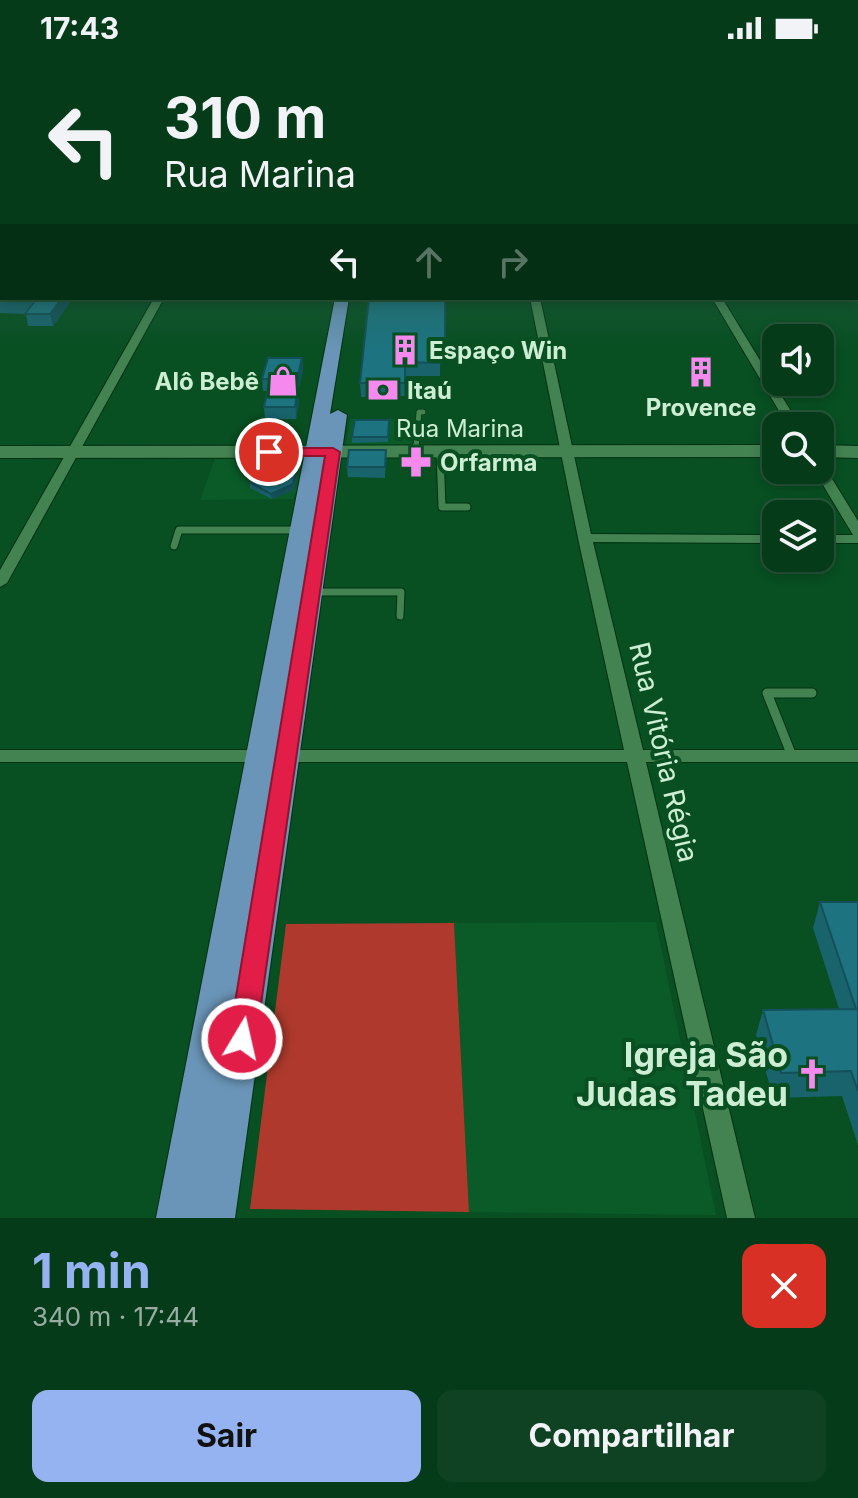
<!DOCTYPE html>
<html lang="pt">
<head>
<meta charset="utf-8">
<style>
	body { margin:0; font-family:Inter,sans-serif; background:#0f4223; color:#f1f3f6; height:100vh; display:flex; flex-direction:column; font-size:30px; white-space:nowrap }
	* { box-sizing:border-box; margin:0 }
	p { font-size:26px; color:#98ada2 }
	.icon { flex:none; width:44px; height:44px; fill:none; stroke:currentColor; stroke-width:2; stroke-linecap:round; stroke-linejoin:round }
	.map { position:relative; height:1162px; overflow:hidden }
	.drawer { display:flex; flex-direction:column; background:#063b1a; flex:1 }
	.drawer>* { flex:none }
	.guide { position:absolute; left:0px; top:0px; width:858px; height:244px; box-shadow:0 4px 12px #0003,0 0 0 2px #275539; background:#063b1a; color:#f1f3f6; overflow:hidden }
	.controls { position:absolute; left:762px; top:268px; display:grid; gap:16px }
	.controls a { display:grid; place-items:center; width:72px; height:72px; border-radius:16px; background:#063b1a; box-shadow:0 4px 12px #0003,0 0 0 2px #275539; font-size:40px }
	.pin { position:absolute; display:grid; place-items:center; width:68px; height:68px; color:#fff; margin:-34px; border:4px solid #fff; border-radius:50%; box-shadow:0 2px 8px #0007 }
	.me { position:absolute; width:88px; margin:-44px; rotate:9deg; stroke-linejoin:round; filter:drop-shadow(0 0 6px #0008) }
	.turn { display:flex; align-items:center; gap:28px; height:168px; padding:0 32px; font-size:36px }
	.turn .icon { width:104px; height:104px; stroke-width:2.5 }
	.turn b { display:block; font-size:56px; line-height:68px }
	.lanes { display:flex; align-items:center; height:76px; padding:0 32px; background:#0003; justify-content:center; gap:40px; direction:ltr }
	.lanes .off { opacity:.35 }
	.round { display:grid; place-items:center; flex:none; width:84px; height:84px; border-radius:16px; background:#0f4223 }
	.head { display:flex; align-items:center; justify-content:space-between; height:136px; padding:0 32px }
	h1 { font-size:48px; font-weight:700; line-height:60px; color:#95b2f1 }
	.primary-button { display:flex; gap:16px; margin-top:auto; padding:16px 32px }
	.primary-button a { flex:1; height:92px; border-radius:16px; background:#95b2f1; color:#111; font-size:32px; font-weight:700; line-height:92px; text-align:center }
	.primary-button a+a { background:#0f4223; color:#f1f3f6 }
	.status { display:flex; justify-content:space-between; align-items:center; height:56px; padding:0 40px; background:#063b1a; direction:ltr }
	.status svg { height:22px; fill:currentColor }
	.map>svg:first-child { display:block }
	.built { fill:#0a5b28 }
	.green { fill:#ae392c }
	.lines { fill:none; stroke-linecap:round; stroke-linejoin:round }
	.lane-far2-casing { stroke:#003210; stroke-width:6 }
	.lane-far1-casing { stroke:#003210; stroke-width:9 }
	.lane-casing { stroke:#003210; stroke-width:11 }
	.street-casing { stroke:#003210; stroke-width:2 }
	.secondary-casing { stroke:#003210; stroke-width:2 }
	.primary-casing { stroke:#003210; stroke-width:2 }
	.highway-casing { stroke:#003210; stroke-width:2 }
	.lane-far2 { stroke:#438251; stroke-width:5 }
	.lane-far1 { stroke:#438251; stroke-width:7 }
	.lane { stroke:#438251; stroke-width:9 }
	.street { fill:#438251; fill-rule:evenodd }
	.secondary { fill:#438251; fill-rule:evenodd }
	.primary { fill:#6a95b8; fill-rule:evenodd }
	.highway { fill:#84a1fc; fill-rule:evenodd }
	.wall { fill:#19636d }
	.shaded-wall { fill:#145059 }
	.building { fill:#1d737f; stroke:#145059; stroke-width:2 }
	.route { fill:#e11d48; stroke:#92132f; stroke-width:2 }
	.labels { text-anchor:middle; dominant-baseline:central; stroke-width:8; stroke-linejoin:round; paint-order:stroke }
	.far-poi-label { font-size:24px; font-weight:bold; fill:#ceeed3; stroke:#084f22; text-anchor:start }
	.far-street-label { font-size:24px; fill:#ceeed3; stroke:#084f22 }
	.street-label { font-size:28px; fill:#ceeed3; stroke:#084f22 }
	.near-poi-label { font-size:34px; font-weight:bold; fill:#ceeed3; stroke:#084f22; text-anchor:end }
</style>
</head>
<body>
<div class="status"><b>17:43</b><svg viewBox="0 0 49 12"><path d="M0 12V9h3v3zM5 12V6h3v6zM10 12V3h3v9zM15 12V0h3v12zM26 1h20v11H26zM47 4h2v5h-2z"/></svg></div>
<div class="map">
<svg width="858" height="1162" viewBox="0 0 858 1162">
	<rect width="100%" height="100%" fill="#084f22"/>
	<g class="built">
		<polygon points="350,363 413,363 412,391 346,390"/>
		<polygon points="215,402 304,402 294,443 200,444"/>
		<polygon points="656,866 716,1159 469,1156 454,867"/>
	</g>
	<polygon class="green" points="454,867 469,1156 250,1153 286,868"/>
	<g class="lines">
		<g class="lane-far2-casing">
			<polyline id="lane-far2" points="416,392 419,356 423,356"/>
		</g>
		<g class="lane-far1-casing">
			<g id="lane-far1">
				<polyline points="416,396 416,390"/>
				<polyline points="440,396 442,451 467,451"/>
				<polyline points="174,490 179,474 300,474"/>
				<polyline points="313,536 401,536 400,560"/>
			</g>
		</g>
		<g class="lane-casing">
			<polyline id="lane" points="792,700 767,637 812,637"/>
		</g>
		<g class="street-casing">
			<g id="street">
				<rect x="0" y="143" width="2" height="4"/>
				<rect x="856" y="144" width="2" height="4"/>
				<rect x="0" y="185" width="2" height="4"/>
				<polygon points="856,237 858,237 858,243 853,242 856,242"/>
				<polygon points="154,242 164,242 7,527 0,531 0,514"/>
				<polygon points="530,242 540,242 591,478 776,479 776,487 593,486 643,694 858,694 858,706 646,706 755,1162 727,1162 627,706 0,706 0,694 624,694 578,482"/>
				<polygon points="712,242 722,242 800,370 788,370"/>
				<polygon points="820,409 826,413 858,465 858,487 820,487 820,479 853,479 814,414 820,414"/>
			</g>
		</g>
		<g class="secondary-casing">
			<g id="secondary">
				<polygon points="856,181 858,182 858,191 856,190"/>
				<polygon points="776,389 776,401 0,402 0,390"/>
				<polygon points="820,389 858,390 858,402 820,401"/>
			</g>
		</g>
		<g class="primary-casing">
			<polygon id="primary" points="335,242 349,242 330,358 338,354 347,359 235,1162 156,1162"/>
		</g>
		<g class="highway-casing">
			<rect id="highway" x="0" y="152" width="2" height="6"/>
		</g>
		<use href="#lane-far2" class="lane-far2"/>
		<use href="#lane-far1" class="lane-far1"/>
		<use href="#lane" class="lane"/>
		<use href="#street" class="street"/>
		<use href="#secondary" class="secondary"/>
		<use href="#primary" class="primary"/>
		<use href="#highway" class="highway"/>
	</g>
	<g class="wall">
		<polygon points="2,208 2,242 73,242 53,270 28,270 26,258 0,257 0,210"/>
		<polygon points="445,242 445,300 440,300 440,320 405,320 405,340 361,341 360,327"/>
		<polygon points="302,302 303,314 298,335 299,346 296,363 265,363 264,351 268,335 263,335 262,323"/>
		<polygon points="389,364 388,386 352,387 352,381"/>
		<polygon points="386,394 385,422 348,421 347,411"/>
		<polygon points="297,407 298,412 294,434 272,443 250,432 250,426"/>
		<polygon points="820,846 858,846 858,1089 842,1040 773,1042 756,979 763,954 839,953 813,872"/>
	</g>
	<g class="shaded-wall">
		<polygon points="62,242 73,242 53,270 50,258"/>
		<polygon points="302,302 303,314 298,335 299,346 296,363 295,333"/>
		<polygon points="297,407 298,412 294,434 272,443 271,438"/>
	</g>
	<g class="building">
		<polygon points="2,208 2,230 0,228 0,210"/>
		<polygon points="0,233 2,233 2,242 62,242 50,258 25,258 35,245 0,245"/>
		<polygon points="369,242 445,242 445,287 440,287 440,307 405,306 405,327 360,327"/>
		<polygon points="268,302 302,302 295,333 298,333 295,351 264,351 270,323 262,323"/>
		<polygon points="355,364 389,364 388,381 352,381"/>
		<polygon points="349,394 386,394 385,411 347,411"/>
		<polygon points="256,399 278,399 297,407 293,428 271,438 250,426"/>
		<polygon points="820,846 858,846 858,1035 851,1015 781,1017 763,954 856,953"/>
	</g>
	<linearGradient id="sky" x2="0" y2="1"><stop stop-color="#042b13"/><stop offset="0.44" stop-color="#2c634f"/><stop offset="1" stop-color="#2c634f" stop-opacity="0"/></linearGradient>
	<rect width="858" height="293" fill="url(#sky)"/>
	<polygon class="route" points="333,392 340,396 256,983 252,992 242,995 233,992 229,983 325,400 269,400 262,396 269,392"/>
	<defs>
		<g id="building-bare" transform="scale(2.4)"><path d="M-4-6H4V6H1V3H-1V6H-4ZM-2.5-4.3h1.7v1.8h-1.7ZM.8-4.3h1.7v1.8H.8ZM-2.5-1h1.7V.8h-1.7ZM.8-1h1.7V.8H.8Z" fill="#f589ee" stroke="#084f22" stroke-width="2.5" paint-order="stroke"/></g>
		<g id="shop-bare" transform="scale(2.4)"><path d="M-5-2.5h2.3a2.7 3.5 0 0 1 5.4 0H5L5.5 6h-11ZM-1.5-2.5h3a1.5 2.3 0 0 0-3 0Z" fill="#f589ee" stroke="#084f22" stroke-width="2.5" paint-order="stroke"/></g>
		<g id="bank-bare" transform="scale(2.4)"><path d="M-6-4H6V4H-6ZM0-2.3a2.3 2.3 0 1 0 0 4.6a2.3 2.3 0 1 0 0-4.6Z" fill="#f589ee" stroke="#084f22" stroke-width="2.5" paint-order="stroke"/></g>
		<g id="pharmacy-bare" transform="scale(2.4)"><path d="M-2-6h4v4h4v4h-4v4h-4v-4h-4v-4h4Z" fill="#f589ee" stroke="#084f22" stroke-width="2.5" paint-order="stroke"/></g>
		<g id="church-bare" transform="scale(2.4)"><path d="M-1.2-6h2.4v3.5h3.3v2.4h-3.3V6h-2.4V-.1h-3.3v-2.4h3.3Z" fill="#f589ee" stroke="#084f22" stroke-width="2.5" paint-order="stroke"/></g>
	</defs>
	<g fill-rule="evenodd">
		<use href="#building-bare" x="405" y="294"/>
		<use href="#building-bare" x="701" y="316"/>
		<use href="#shop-bare" x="283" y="325"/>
		<use href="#bank-bare" x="383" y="334"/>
		<use href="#pharmacy-bare" x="416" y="406"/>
		<use href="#church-bare" x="812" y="1018"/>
	</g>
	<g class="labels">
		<g class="far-poi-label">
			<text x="429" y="294">Espaço Win</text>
			<text x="259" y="325" text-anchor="end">Alô Bebê</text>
			<text x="407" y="334">Itaú</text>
			<text x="701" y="351" text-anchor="middle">Provence</text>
			<text x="440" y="406">Orfarma</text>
		</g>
		<g class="far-street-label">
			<text x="460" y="372">Rua Marina</text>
		</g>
		<g class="street-label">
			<text transform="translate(664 696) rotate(77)">Rua Vitória Régia</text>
		</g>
		<g class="near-poi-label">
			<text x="788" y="998">Igreja São<tspan x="788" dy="39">Judas Tadeu</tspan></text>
		</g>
	</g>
</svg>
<div class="controls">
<a><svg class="icon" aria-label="sound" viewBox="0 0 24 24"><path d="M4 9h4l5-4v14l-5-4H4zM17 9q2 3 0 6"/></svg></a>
<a><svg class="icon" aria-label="search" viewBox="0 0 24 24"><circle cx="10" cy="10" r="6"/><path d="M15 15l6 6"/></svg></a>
<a><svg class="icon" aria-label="layers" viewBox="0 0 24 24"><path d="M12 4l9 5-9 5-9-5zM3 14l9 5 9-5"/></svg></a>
</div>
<div class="pin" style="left:269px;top:396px;background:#d93025"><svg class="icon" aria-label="arrive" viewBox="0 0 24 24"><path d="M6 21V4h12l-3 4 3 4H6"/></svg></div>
<svg class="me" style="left:242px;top:983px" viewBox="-20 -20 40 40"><circle r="17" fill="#e11d48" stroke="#fff" stroke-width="3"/><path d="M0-11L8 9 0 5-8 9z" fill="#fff"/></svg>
<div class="guide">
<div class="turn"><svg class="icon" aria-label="left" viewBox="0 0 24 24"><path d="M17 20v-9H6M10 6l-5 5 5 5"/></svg><div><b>310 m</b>Rua Marina</div></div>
<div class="lanes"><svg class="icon" aria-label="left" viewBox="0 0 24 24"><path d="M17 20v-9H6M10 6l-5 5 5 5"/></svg><svg class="icon off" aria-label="ahead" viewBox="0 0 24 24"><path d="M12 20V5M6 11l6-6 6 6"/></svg><svg class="icon off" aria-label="right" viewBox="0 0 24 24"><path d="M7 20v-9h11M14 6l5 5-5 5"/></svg></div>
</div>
</div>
<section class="drawer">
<div class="head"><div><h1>1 min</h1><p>340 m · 17:44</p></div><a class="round" style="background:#d93025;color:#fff"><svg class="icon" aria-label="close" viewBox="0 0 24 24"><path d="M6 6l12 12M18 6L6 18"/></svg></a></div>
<div class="primary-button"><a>Sair</a><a>Compartilhar</a></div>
</section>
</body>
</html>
